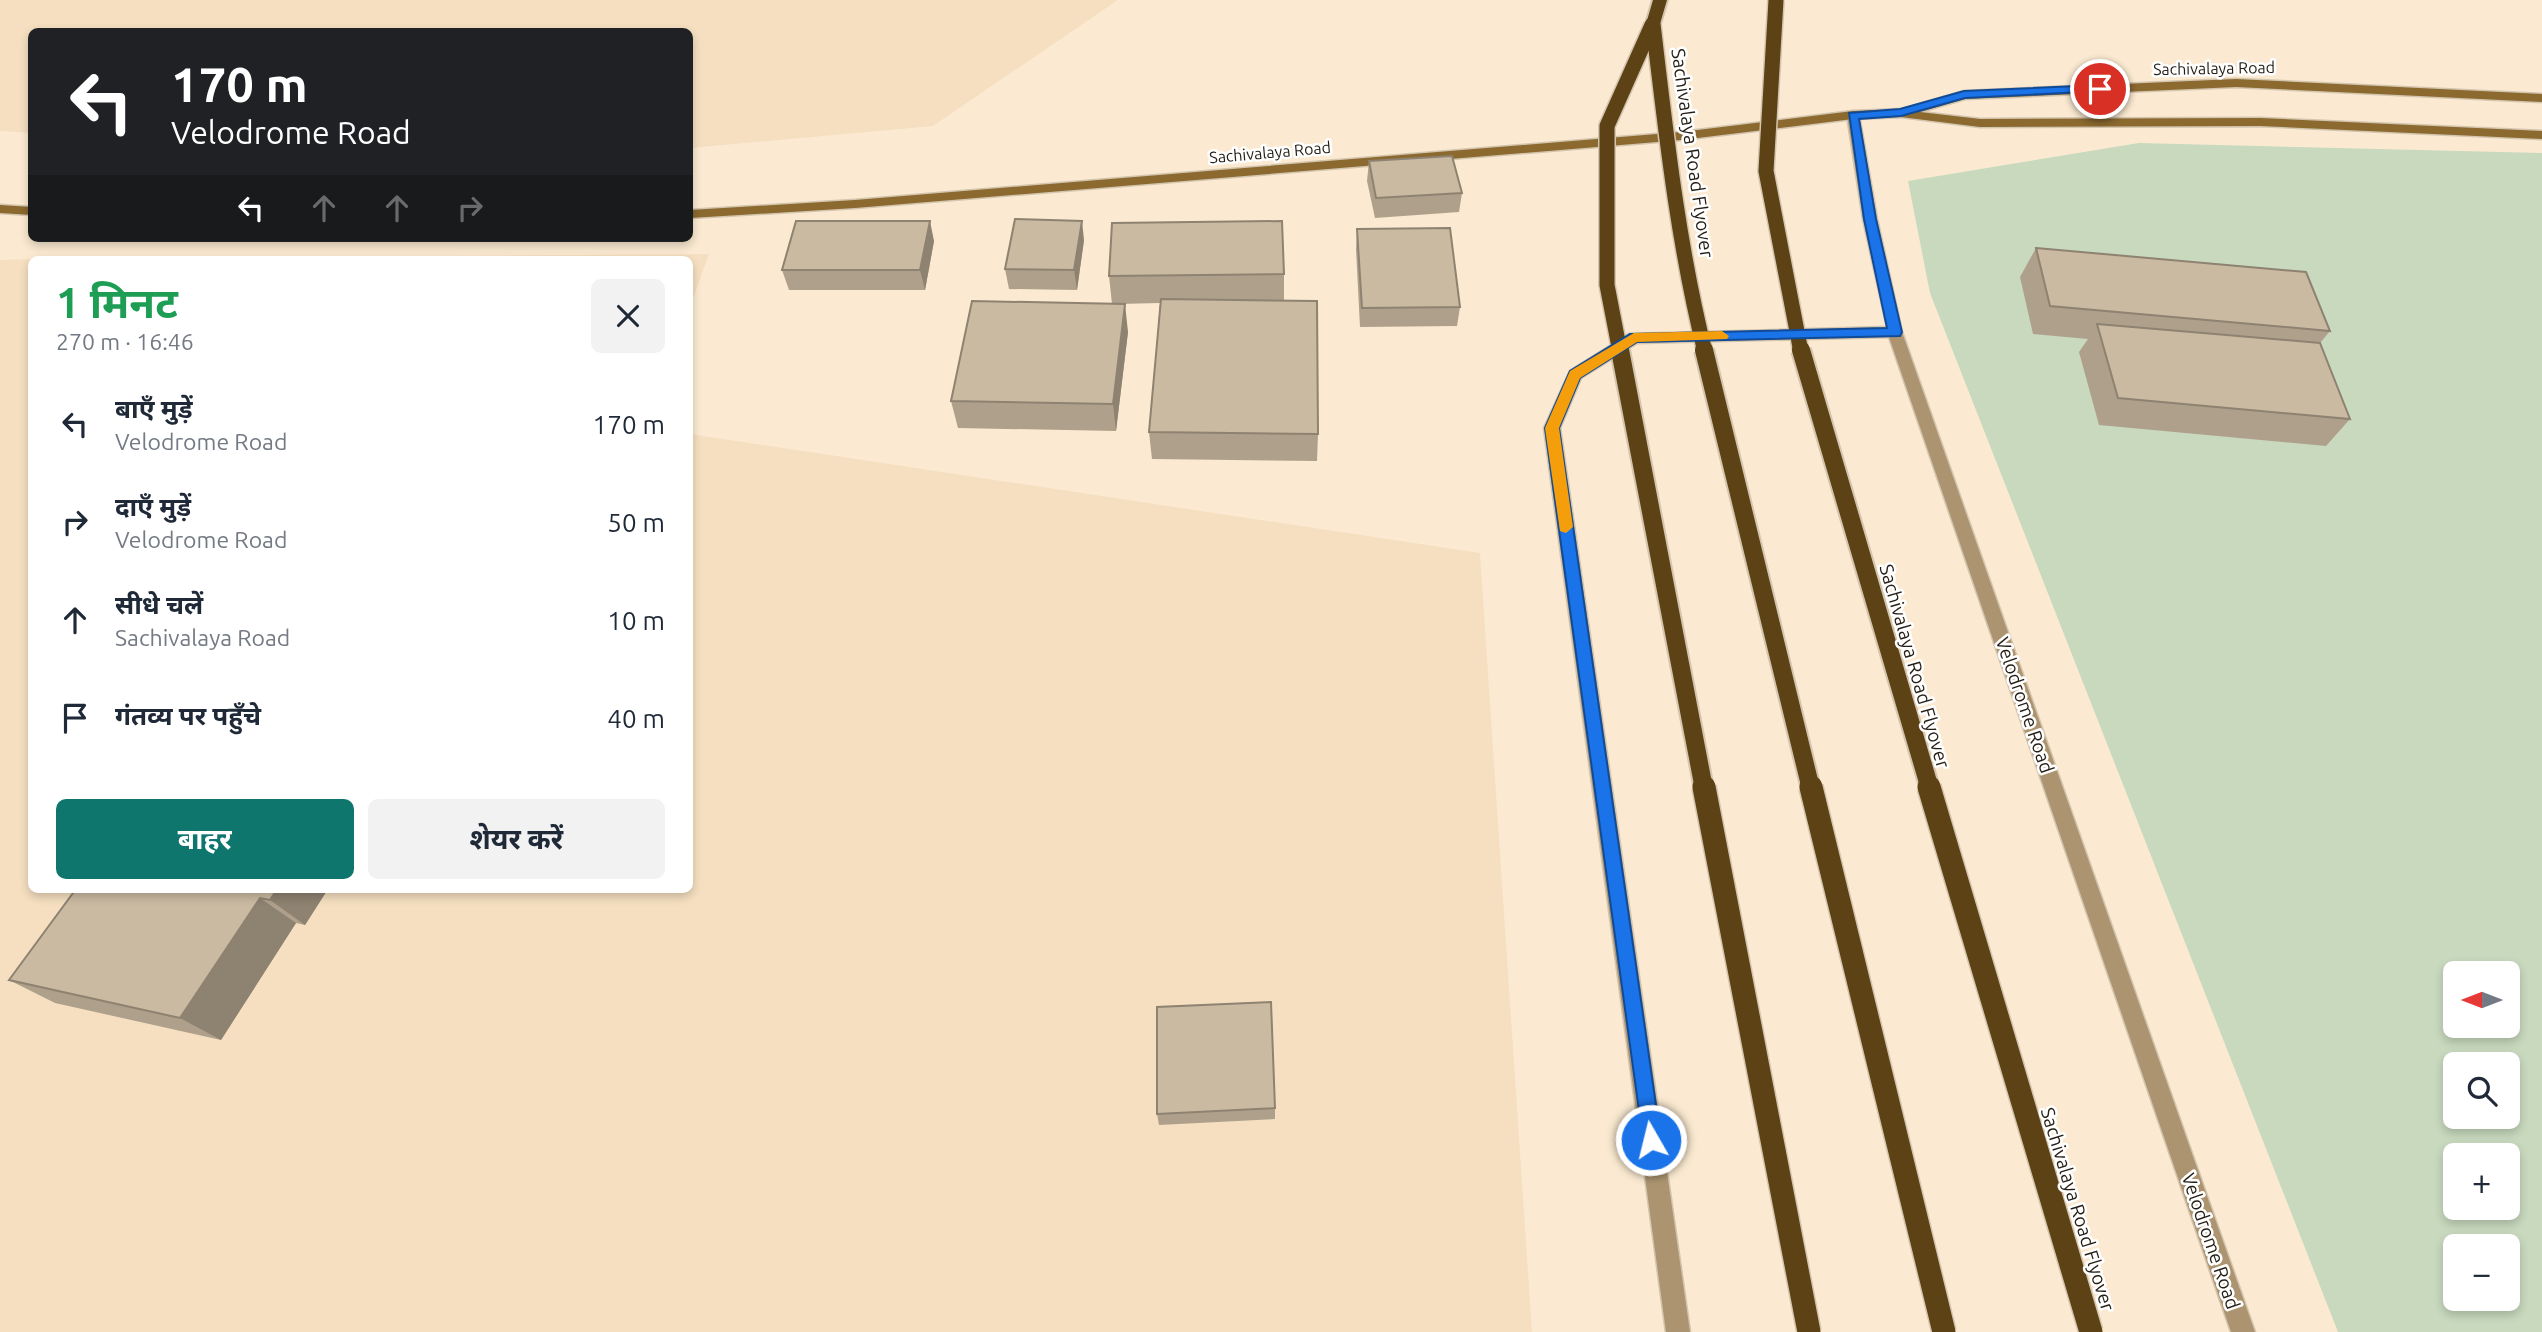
<!DOCTYPE html>
<html lang="hi">
<head>
<meta charset="utf-8">
<style>
	body { margin:0; font-family:Ubuntu,"Noto Sans Devanagari",sans-serif; background:#f2f2f3; color:#1f2937; height:100vh; display:flex; flex-direction:column; font-size:26px; white-space:nowrap }
	* { box-sizing:border-box; margin:0 }
	p { font-size:23px; color:#747a83 }
	.icon { flex:none; width:38px; height:38px; fill:none; stroke:currentColor; stroke-width:2; stroke-linecap:round; stroke-linejoin:round }
	.map { position:relative; flex:1; overflow:hidden }
	.drawer { position:absolute; left:28px; top:256px; width:665px; height:637px; display:flex; flex-direction:column; background:#fff; border-radius:10px; box-shadow:0 4px 10px #0003 }
	.drawer>* { flex:none }
	.hud { position:absolute; left:28px; top:28px; width:665px; height:214px; border-radius:10px; box-shadow:0 4px 10px #0003; background:#202124; color:#fff; overflow:hidden }
	.needle { width:46px; rotate:270deg }
	.tools { position:absolute; left:2443px; top:961px; display:grid; gap:14px }
	.tools a { display:grid; place-items:center; width:77px; height:77px; border-radius:10px; background:#fff; box-shadow:0 4px 10px #0003; font-size:35px }
	.pin { position:absolute; display:grid; place-items:center; width:60px; height:60px; color:#fff; margin:-30px; border:4px solid #fff; border-radius:50%; box-shadow:0 2px 7px #0007 }
	.me { position:absolute; width:77px; margin:-38px; rotate:352deg; stroke-linejoin:round; filter:drop-shadow(0 0 5px #0008) }
	.turn { display:flex; align-items:center; gap:24px; height:147px; padding:0 28px; font-size:32px }
	.turn .icon { width:91px; height:91px; stroke-width:2.5 }
	.turn b { display:block; font-size:49px; line-height:60px }
	.lanes { display:flex; align-items:center; height:66px; padding:0 28px; background:#0003; justify-content:center; gap:35px; direction:ltr }
	.lanes .off { opacity:.35 }
	.round { display:grid; place-items:center; flex:none; width:74px; height:74px; border-radius:10px; background:#f2f2f3 }
	.head { display:flex; align-items:center; justify-content:space-between; height:119px; padding:0 28px }
	h1 { font-size:42px; font-weight:700; line-height:52px; color:#1e9e55 }
	.cta { display:flex; gap:14px; margin-top:auto; padding:14px 28px }
	.cta a { flex:1; height:80px; border-radius:10px; background:#0f766e; color:#fff; font-size:28px; font-weight:700; line-height:80px; text-align:center }
	.cta a+a { background:#f2f2f3; color:#1f2937 }
	ul { padding:0; list-style:none }
	li { display:flex; align-items:center; gap:21px; height:98px; padding:0 28px }
	li div { flex:1 }
	li b { display:block; font-size:26px }
	li em { font-style:normal }
	.map>svg:first-child { display:block }
	.built { fill:#f5dfc0 }
	.green { fill:#c8d9be; fill-rule:evenodd }
	.lines { fill:none; stroke-linecap:round; stroke-linejoin:round }
	.tertiary-casing { stroke:#d4c5af; stroke-width:3 }
	.secondary-casing { stroke:#d4c5af; stroke-width:3 }
	.trunk-casing { stroke:#d4c5af; stroke-width:4 }
	.tertiary { fill:#ac9470; fill-rule:evenodd }
	.secondary { fill:#8b692f; fill-rule:evenodd }
	.trunk { fill:#5c4214; fill-rule:evenodd }
	.trunk-bridge-far2-casing { stroke:#d4c5af; stroke-width:18; stroke-linecap:butt }
	.trunk-bridge-far1-casing { stroke:#d4c5af; stroke-width:22; stroke-linecap:butt }
	.trunk-bridge-casing { stroke:#d4c5af; stroke-width:26; stroke-linecap:butt }
	.trunk-bridge-far2 { stroke:#5c4214; stroke-width:15 }
	.trunk-bridge-far1 { stroke:#5c4214; stroke-width:18 }
	.trunk-bridge { stroke:#5c4214; stroke-width:23 }
	.wall { fill:#afa08b }
	.shaded-wall { fill:#8e8271 }
	.building { fill:#cbbaa2; stroke:#8e8271; stroke-width:2 }
	.route { fill:#1a73e8; stroke:#114b97; stroke-width:2 }
	.slow { fill:#f59e0b }
	.labels { text-anchor:middle; dominant-baseline:central; stroke-width:5; stroke-linejoin:round; paint-order:stroke }
	.far-street-label { font-size:16px; fill:#241e15; stroke:#fff }
	.street-label { font-size:19px; fill:#241e15; stroke:#fff }
</style>
</head>
<body>
<div class="map">
<svg width="2542" height="1332" viewBox="0 0 2542 1332">
	<rect width="100%" height="100%" fill="#fbead1"/>
	<g class="built">
		<polygon points="0,0 1118,0 933,126 690,148 690,32 32,32 31,133 0,131"/>
		<polygon points="709,254 690,307 690,259 79,259"/>
		<polygon points="31,259 32,889 690,889 690,434 1480,553 1532,1332 0,1332 0,260"/>
	</g>
	<path class="green" d="M2139 143 2542 153V1332H2338L1930 293 1908 181ZM2455 973H2508V1026H2455ZM2455 1064H2508V1116H2455ZM2455 1155H2508V1208H2455ZM2455 1246H2508V1298H2455Z"/>
	<g class="lines">
		<g class="tertiary-casing">
			<polygon id="tertiary" points="1853,111 1859,115 1877,219 1902,332 2255,1332 2231,1332 1889,337 1637,343 1581,378 1560,428 1690,1332 1666,1332 1544,428 1570,371 1629,334 1887,327 1863,219 1847,115"/>
		</g>
		<g class="secondary-casing">
			<g id="secondary">
				<polygon points="2236,79 2542,94 2542,102 2236,87 1965,99 1920,112 1980,119 2260,118 2542,131 2542,139 2260,126 1980,127 1901,117 1853,119 1681,140 855,208 690,218 690,210 855,200 1681,132 1853,111 1903,109 1964,91"/>
				<polygon points="0,205 32,207 32,215 0,213"/>
			</g>
		</g>
		<g class="trunk-casing">
			<polygon id="trunk" points="1653,0 1667,0 1660,24 1653,28 1646,24"/>
		</g>
		<use href="#tertiary" class="tertiary"/>
		<use href="#secondary" class="secondary"/>
		<use href="#trunk" class="trunk"/>
		<g class="trunk-bridge-far2-casing">
			<g id="trunk-bridge-far2">
				<polyline points="1776,0 1766,171 1801,352"/>
				<path d="M1653 24C1666 134 1678 244 1705 352"/>
				<polyline points="1620,352 1607,285 1607,126 1652,25"/>
			</g>
		</g>
		<g class="trunk-bridge-far1-casing">
			<g id="trunk-bridge-far1">
				<polyline points="1620,350 1704,789"/>
				<polyline points="1704,350 1811,789"/>
				<polyline points="1801,350 1930,789"/>
			</g>
		</g>
		<g class="trunk-bridge-casing">
			<g id="trunk-bridge">
				<polyline points="1704,787 1809,1332"/>
				<polyline points="1811,787 1944,1332"/>
				<polyline points="1929,787 2091,1332"/>
			</g>
		</g>
		<use href="#trunk-bridge-far2" class="trunk-bridge-far2"/>
		<use href="#trunk-bridge-far1" class="trunk-bridge-far1"/>
		<use href="#trunk-bridge" class="trunk-bridge"/>
	</g>
	<g class="wall">
		<polygon points="1369,161 1462,193 1459,212 1375,218 1367,181"/>
		<polygon points="1357,229 1460,307 1457,326 1360,327 1356,249"/>
		<polygon points="1084,240 1077,290 1009,289 1005,269"/>
		<polygon points="934,241 925,290 789,290 782,270"/>
		<polygon points="2036,248 2330,331 2320,343 2350,419 2326,446 2099,425 2079,352 2088,339 2033,334 2020,277"/>
		<polygon points="1284,274 1284,300 1318,434 1317,461 1152,459 1149,432 1160,303 1118,304 1128,332 1116,431 958,428 951,401 1112,304 1109,276"/>
		<polygon points="76,889 328,889 305,925 296,923 221,1040 55,1003 9,980"/>
		<polygon points="1275,1108 1275,1119 1159,1125 1157,1114"/>
	</g>
	<g class="shaded-wall">
		<polygon points="930,221 934,241 925,290 920,270"/>
		<polygon points="1082,221 1084,240 1077,290 1074,270"/>
		<polygon points="1125,304 1128,332 1116,431 1113,404"/>
		<polygon points="277,889 328,889 305,925 270,900"/>
		<polygon points="260,898 296,923 221,1040 180,1018"/>
	</g>
	<g class="building">
		<polygon points="1452,156 1462,193 1376,198 1369,161"/>
		<polygon points="1015,219 1082,221 1074,270 1005,269"/>
		<polygon points="796,221 930,221 920,270 782,270"/>
		<polygon points="1282,221 1284,274 1109,276 1112,223"/>
		<polygon points="1450,228 1460,307 1362,308 1357,229"/>
		<polygon points="2036,248 2306,272 2330,331 2050,306"/>
		<polygon points="1161,299 1317,301 1318,434 1149,432"/>
		<polygon points="972,301 1125,304 1113,404 951,401"/>
		<polygon points="2097,324 2320,343 2350,419 2118,398"/>
		<polygon points="76,889 277,889 270,900 260,898 180,1018 9,980"/>
		<polygon points="1271,1002 1275,1108 1157,1114 1157,1007"/>
	</g>
	<polygon class="route" points="2100,85 2106,89 2104,91 1965,98 1901,116 1859,119 1876,219 1902,332 1900,336 1637,342 1580,378 1559,428 1661,1140 1658,1147 1651,1150 1644,1147 1545,428 1570,371 1630,334 1887,328 1864,219 1849,113 1900,109 1964,91"/>
	<polygon class="slow" points="1722,331 1729,336 1727,339 1637,342 1580,378 1559,428 1573,527 1566,533 1560,531 1545,428 1570,371 1634,333"/>
	<g class="labels">
		<g class="far-street-label">
			<text transform="translate(2214 68) rotate(-1)">Sachivalaya Road</text>
			<text transform="translate(1270 152) rotate(-5)">Sachivalaya Road</text>
		</g>
		<g class="street-label">
			<text transform="translate(1693 153) rotate(82)">Sachivalaya Road Flyover</text>
			<text transform="translate(1915 666) rotate(74)">Sachivalaya Road Flyover</text>
			<text transform="translate(2025 705) rotate(71)">Velodrome Road</text>
			<text transform="translate(2078 1209) rotate(73)">Sachivalaya Road Flyover</text>
			<text transform="translate(2211 1241) rotate(71)">Velodrome Road</text>
		</g>
	</g>
</svg>
<div class="tools">
<a><svg class="needle" viewBox="-14 -14 28 28"><path d="M0-13l5 13h-10z" fill="#e53935"/><path d="M0 13l5-13h-10z" fill="#747a83"/></svg></a>
<a><svg class="icon" aria-label="search" viewBox="0 0 24 24"><circle cx="10" cy="10" r="6"/><path d="M15 15l6 6"/></svg></a>
<a>+</a>
<a>−</a>
</div>
<div class="pin" style="left:2100px;top:89px;background:#d93025"><svg class="icon" aria-label="arrive" viewBox="0 0 24 24"><path d="M6 21V4h12l-3 4 3 4H6"/></svg></div>
<svg class="me" style="left:1651px;top:1140px" viewBox="-20 -20 40 40"><circle r="17" fill="#1a73e8" stroke="#fff" stroke-width="3"/><path d="M0-11L8 9 0 5-8 9z" fill="#fff"/></svg>
<div class="hud">
<div class="turn"><svg class="icon" aria-label="left" viewBox="0 0 24 24"><path d="M17 20v-9H6M10 6l-5 5 5 5"/></svg><div><b>170 m</b>Velodrome Road</div></div>
<div class="lanes"><svg class="icon" aria-label="left" viewBox="0 0 24 24"><path d="M17 20v-9H6M10 6l-5 5 5 5"/></svg><svg class="icon off" aria-label="ahead" viewBox="0 0 24 24"><path d="M12 20V5M6 11l6-6 6 6"/></svg><svg class="icon off" aria-label="ahead" viewBox="0 0 24 24"><path d="M12 20V5M6 11l6-6 6 6"/></svg><svg class="icon off" aria-label="right" viewBox="0 0 24 24"><path d="M7 20v-9h11M14 6l5 5-5 5"/></svg></div>
</div>
<section class="drawer">
<div class="head"><div><h1>1 मिनट</h1><p>270 m · 16:46</p></div><a class="round"><svg class="icon" aria-label="close" viewBox="0 0 24 24"><path d="M6 6l12 12M18 6L6 18"/></svg></a></div>
<ul>
<li><svg class="icon" aria-label="left" viewBox="0 0 24 24"><path d="M17 20v-9H6M10 6l-5 5 5 5"/></svg><div><b>बाएँ मुड़ें</b><p>Velodrome Road</p></div><em>170 m</em></li>
<li><svg class="icon" aria-label="right" viewBox="0 0 24 24"><path d="M7 20v-9h11M14 6l5 5-5 5"/></svg><div><b>दाएँ मुड़ें</b><p>Velodrome Road</p></div><em>50 m</em></li>
<li><svg class="icon" aria-label="ahead" viewBox="0 0 24 24"><path d="M12 20V5M6 11l6-6 6 6"/></svg><div><b>सीधे चलें</b><p>Sachivalaya Road</p></div><em>10 m</em></li>
<li><svg class="icon" aria-label="arrive" viewBox="0 0 24 24"><path d="M6 21V4h12l-3 4 3 4H6"/></svg><div><b>गंतव्य पर पहुँचे</b></div><em>40 m</em></li>
</ul>
<div class="cta"><a>बाहर</a><a>शेयर करें</a></div>
</section>
</div>
</body>
</html>
